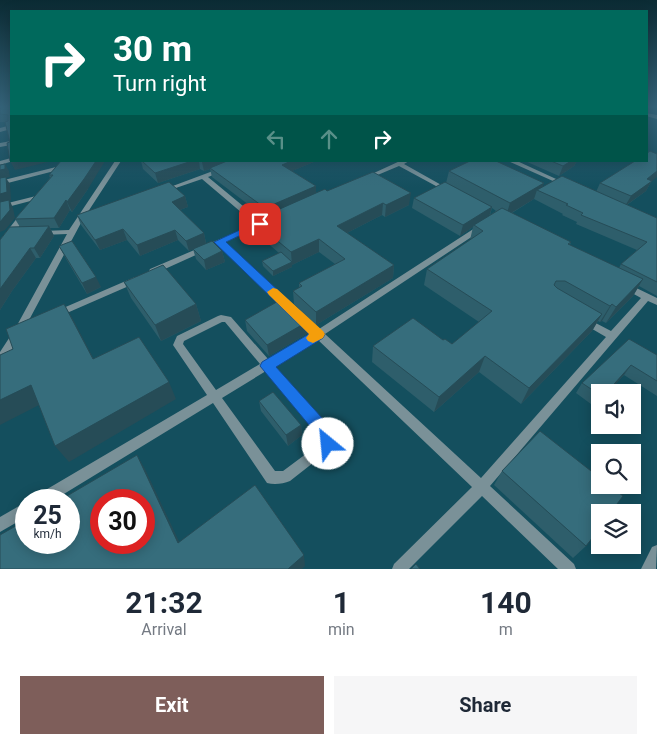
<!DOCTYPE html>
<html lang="en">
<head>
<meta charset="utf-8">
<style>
	body { margin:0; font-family:Roboto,sans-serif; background:#f6f6f7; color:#1f2937; height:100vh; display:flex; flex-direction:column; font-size:19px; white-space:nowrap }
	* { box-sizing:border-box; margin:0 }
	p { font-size:16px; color:#747a83 }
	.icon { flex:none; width:28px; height:28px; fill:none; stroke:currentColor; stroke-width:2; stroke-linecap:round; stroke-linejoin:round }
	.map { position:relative; height:569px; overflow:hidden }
	.sheet { display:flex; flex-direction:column; background:#fff; flex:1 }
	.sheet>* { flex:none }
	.banner { position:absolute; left:10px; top:10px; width:638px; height:152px; border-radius:0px; box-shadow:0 2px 12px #0003; background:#00695c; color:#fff; overflow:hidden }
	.tools { position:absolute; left:591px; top:384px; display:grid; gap:10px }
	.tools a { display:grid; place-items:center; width:50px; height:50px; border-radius:0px; background:#fff; box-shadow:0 2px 12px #0003; font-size:25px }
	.speed { position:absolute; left:15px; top:489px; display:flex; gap:10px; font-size:25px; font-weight:700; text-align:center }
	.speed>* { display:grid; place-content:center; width:65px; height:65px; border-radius:50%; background:#fff; box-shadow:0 2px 12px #0003; line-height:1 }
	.speed small { font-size:12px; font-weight:400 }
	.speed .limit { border:8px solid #d22; background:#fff; color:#111 }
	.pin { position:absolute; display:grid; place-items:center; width:42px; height:42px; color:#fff; margin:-21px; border-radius:10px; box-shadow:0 2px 8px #0006 }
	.me { position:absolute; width:55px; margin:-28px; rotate:332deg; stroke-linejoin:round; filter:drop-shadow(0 0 4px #0008) }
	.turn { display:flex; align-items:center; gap:18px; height:105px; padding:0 20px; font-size:22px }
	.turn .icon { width:65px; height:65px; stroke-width:2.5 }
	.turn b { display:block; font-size:35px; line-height:42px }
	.lanes { display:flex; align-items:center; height:48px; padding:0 20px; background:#0003; justify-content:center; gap:25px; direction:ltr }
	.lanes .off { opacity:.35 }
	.eta { display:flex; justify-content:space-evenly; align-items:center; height:85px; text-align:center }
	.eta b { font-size:30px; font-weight:700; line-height:35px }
	.action { display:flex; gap:10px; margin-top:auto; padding:10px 20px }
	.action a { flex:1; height:58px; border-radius:0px; background:#7e5e5a; color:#fff; font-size:20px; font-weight:700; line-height:58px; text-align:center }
	.action a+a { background:#f6f6f7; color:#1f2937 }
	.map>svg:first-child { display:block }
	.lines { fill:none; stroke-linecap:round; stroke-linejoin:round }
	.minor { fill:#7a9198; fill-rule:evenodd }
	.wall { fill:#2e5e6b; fill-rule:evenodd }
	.shaded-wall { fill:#264c57 }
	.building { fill:#366d7c; stroke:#264c57; fill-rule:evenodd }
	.route { fill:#1a73e8; stroke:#114b97 }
	.slow { fill:#f59e0b }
</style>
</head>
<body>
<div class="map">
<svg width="657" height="569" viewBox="0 0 657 569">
	<rect width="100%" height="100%" fill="#144f5e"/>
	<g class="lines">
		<g class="minor">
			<polygon points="646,113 657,115 657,119 646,116"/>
			<polygon points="11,125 11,129 0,132 0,128"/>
			<polygon points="11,141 11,145 0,147 0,143"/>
			<polygon points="11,158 11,161 13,161 0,165 0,161"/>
			<polygon points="115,161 121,161 82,221 21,335 4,363 0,364 0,352 15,329 67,234 42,235 38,233 42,231 69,230"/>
			<polygon points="400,161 409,161 404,164 452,191 449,193 447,192 399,166 368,179 364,179 363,178"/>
			<polygon points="508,161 517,161 567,184 566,185 562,185"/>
			<polygon points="60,166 62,167 62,169 0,185 0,181"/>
			<polygon points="221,168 223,169 223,171 208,177 261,221 265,220 269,222 224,243 293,306 295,308 293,310 287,310 218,245 156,273 150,273 149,271 150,269 255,224 202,179 167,191 165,192 162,190"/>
			<polygon points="36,196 39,198 38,199 0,209 0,205"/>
			<polygon points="22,212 28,212 29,214 3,247 0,247 0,240"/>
			<path d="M478 226H484L485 228 325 334 481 478 606 337 582 323 580 321 582 319H588L611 331 641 298 623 288 622 286 623 284 626 283 657 298V305L648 301 490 486 574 564 576 569H558L482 496 409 569H392L394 564 472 487 317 339 274 366 330 430 334 444 332 448 290 481C283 484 274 485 267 483L213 403 54 500H35L37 495 207 395 173 345 177 336 218 316 221 315 231 317 268 359 311 333 295 317 297 315H303L319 329ZM222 322H225L260 364 216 390 183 344 184 341ZM266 371 321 436 322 442 283 471H275L222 398Z"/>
			<polygon points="135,277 138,278 139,280 138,282 60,316 54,316 52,314 54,312"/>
			<polygon points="26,502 26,517 0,532 0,517"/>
			<polygon points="657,545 656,569 641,569 652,547"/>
		</g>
	</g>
	<g class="wall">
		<polygon points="0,107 11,107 15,170 10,142 5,122 0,122"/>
		<polygon points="61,161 88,189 72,212 70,210 59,228 50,228 54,236 40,258 36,258 12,291 0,310 0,240 20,227 15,219 50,178 49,175"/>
		<polygon points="141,161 316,161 292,171 316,186 316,193 327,191 409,205 385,217 382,215 347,233 394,265 393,278 316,325 294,304 293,291 299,288 299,283 335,264 319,252 292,265 292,267 273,276 263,266 262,261 279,253 257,234 255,222 265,217 212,177 210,169 204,171 200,169 158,183 143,169"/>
		<polygon points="525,161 577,161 574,166 559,176"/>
		<path d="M449 171 543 187 596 192 600 183 651 182 646 191 627 205 657 218V296L639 286 633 296 606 323 602 321 600 322 598 321 592 331 521 404 479 372 434 412 372 362 373 346 443 340 452 344 479 322 424 285 427 269 470 240 473 227 460 236 412 208 414 198 446 183ZM534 199 563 214 562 215 577 222 576 224 637 250 621 264 619 268 570 245 571 242 512 213ZM492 208 496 211 490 215Z"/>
		<polygon points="185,196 188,207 180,210 204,233 206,243 222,251 225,262 206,270 196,259 193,249 189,251 178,240 140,256 127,240 100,250 81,225 77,215"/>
		<polygon points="59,246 101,287 87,294 65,257"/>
		<polygon points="124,282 196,304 201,321 161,341 131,298"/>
		<polygon points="245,320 308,333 269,356 247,331"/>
		<polygon points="657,355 657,396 624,375 608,392 600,392 600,402 595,407 576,393 582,383"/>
		<polygon points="259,401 301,425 302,435 288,446 261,411"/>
		<polygon points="502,471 586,546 573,558 494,485"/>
	</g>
	<g class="shaded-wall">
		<polygon points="11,160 11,161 52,161 15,170 10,161"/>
		<polygon points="96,161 105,161 88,189 72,212 67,202"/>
		<polygon points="192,161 199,161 200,169 158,183 155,173"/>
		<polygon points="204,161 233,161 210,168 210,169 204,171 202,162"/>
		<polygon points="291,161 316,161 283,175 282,165"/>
		<polygon points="571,161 577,161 574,166 559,176 563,166"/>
		<polygon points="5,164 9,171 10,177 6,178 10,184 11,200 10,201 13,208 15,218 5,230 0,232 0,170"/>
		<polygon points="657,171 657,177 651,182 646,191 625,206 631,196 647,179"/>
		<polygon points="544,183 541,192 537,190 534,199 506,216 510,203"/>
		<polygon points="316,186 316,196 273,212 273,215 266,218 265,208"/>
		<polygon points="411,193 409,205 385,217 386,205"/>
		<polygon points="185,196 188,207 174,212 172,202"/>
		<polygon points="66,200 70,210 59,228 54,218"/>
		<polygon points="383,203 382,215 337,238 337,226"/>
		<polygon points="492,207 489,217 474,225 473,227 460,236 463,225"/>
		<polygon points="49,226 54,236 40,258 34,248"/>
		<polygon points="123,229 127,240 100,250 95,240"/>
		<polygon points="175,230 178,240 140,256 137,245"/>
		<polygon points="204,233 206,244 189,251 186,241"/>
		<polygon points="319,239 319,252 292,265 291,252"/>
		<polygon points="30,248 36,258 12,291 0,310 0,289"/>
		<polygon points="222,251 225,262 206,270 204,260"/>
		<polygon points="292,262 292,267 273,276 273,271"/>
		<polygon points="394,265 393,278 316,325 316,312"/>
		<polygon points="96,277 101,287 87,294 82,283"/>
		<polygon points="643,279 633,296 606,323 616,307"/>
		<polygon points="64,304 74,321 103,377 93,359"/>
		<polygon points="196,304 201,321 161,341 155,325"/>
		<polygon points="612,304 602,321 600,322 610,306"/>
		<polygon points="602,314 592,331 521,404 529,388"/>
		<polygon points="307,322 308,333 269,356 267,345"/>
		<polygon points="485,356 479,372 434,412 439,397"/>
		<polygon points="631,365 624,375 608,392 607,392"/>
		<polygon points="169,382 176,399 69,462 55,446"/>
		<polygon points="31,385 45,402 0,425 0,400"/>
		<polygon points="301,425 302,435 288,446 286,435"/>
		<polygon points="137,455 145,469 185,554 178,543"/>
		<polygon points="304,555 305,566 302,569 288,569"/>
	</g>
	<g class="building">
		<polygon points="4,107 11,107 11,160 10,161 7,143 10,142 5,122 8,121 8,115 0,114 0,109"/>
		<polygon points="650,151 657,154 657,171 647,179 652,181 631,196 600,183 635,161 646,161 646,154"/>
		<polygon points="61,161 96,161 84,179 67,202 66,200 54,218 15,219 53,175 49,175"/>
		<polygon points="142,161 192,161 155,173"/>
		<polygon points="227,161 291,161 282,165 316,186 265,208 210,168"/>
		<polygon points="470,161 496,161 544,183 510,203 449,171"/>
		<polygon points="551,161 571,161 563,166"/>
		<polygon points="5,164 5,169 0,170 0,165"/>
		<polygon points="373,172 411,193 386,205 383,203 337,226 394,265 316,312 293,291 302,286 299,283 345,259 319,239 291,252 255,222 275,213 273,212 325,189 327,191"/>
		<polygon points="562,176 657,218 657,282 621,264 647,242 581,215 583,213 566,205 568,204 537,190"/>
		<polygon points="6,177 7,192 0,194 0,178"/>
		<polygon points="169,182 185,196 172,202 204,233 186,241 175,230 137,245 123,229 95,240 77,215"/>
		<polygon points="445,182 492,207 463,225 414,198"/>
		<polygon points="9,200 10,210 0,222 0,202"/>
		<polygon points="502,208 571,242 568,244 643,279 616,307 612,304 610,306 565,281 556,281 554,285 557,288 602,314 529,388 485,356 439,397 373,346 413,318 443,340 445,339 452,344 492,311 427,269 483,231 474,225"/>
		<polygon points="49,226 34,248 30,248 0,289 0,240 10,227"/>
		<polygon points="72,241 96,277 82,283 59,246"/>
		<polygon points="212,241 222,251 204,260 193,249"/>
		<polygon points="281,252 292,262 273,271 262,261"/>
		<polygon points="163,265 196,304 155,325 124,282"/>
		<polygon points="282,299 307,322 267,345 245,320"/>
		<polygon points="64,304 93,359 139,337 169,382 55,446 31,385 0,400 0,355 13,349 6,329"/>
		<polygon points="629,339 657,355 657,381 631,365 607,392 600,392 600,395 582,383"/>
		<polygon points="273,392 301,425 286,435 259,401"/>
		<polygon points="540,431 600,478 600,485 609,485 623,496 611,512 600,512 600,528 586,546 502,471"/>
		<path d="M137 455 178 543 255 485 304 555 288 569H0V535L26 520V542H69V500H60ZM101 500H144V542H101Z"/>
		<polygon points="416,564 420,569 411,569"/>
	</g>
	<linearGradient id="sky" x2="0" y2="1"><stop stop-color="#0b2b34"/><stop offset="0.57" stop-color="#346379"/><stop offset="1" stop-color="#346379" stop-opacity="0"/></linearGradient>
	<rect width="657" height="187" fill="url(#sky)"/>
	<polygon class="route" points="257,222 265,224 226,242 325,334 323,338 276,367 332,429 336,444 334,449 328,451 323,449 319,437 260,366 262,362 309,334 214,242"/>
	<polygon class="slow" points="273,288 277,289 323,331 325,334 323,338 313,343 308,341 306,338 309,334 269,295 267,292"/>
</svg>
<div class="tools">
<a><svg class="icon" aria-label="sound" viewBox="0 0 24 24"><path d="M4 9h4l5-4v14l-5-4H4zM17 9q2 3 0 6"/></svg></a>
<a><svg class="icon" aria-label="search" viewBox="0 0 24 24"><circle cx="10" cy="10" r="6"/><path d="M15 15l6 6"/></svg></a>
<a><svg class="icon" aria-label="layers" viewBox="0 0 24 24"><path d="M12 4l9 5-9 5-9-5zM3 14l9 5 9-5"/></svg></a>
</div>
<div class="speed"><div>25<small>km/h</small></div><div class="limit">30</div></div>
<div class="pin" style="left:260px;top:224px;background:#d93025"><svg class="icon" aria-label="arrive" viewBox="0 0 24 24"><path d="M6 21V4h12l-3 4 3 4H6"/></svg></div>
<svg class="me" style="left:328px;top:444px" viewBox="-20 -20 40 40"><circle r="19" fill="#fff"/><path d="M0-13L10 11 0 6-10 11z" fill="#1a73e8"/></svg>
<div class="banner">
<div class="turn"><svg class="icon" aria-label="right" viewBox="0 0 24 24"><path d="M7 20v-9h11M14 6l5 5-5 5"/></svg><div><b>30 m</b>Turn right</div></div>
<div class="lanes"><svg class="icon off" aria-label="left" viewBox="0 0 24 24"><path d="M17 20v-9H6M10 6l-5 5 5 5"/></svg><svg class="icon off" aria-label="ahead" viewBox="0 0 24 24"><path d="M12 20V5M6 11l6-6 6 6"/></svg><svg class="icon" aria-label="right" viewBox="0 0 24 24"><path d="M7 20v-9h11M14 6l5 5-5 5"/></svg></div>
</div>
</div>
<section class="sheet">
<div class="eta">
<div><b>21:32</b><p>Arrival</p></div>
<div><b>1</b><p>min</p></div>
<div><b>140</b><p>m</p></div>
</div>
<div class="action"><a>Exit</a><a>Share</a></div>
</section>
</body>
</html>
